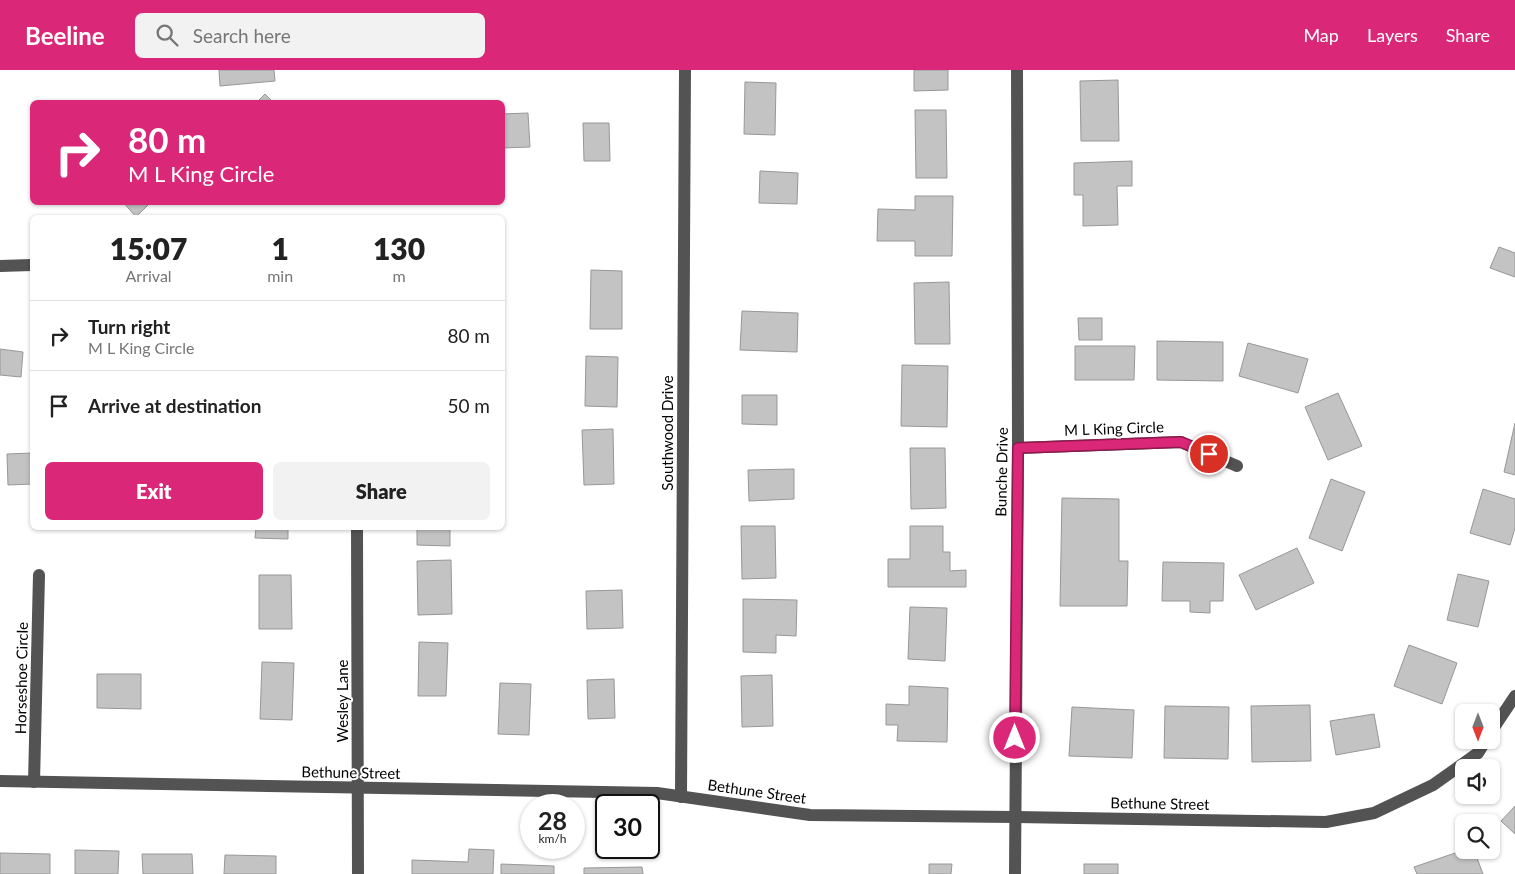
<!DOCTYPE html>
<html lang="en">
<head>
<meta charset="utf-8">
<style>
	body { margin:0; font-family:Lato,sans-serif; background:#f2f2f2; color:#222; height:100vh; display:flex; flex-direction:column; font-size:19px; white-space:nowrap }
	* { box-sizing:border-box; margin:0 }
	p { font-size:16px; color:#767676 }
	.icon { flex:none; width:28px; height:28px; fill:none; stroke:currentColor; stroke-width:2; stroke-linecap:round; stroke-linejoin:round }
	.map { position:relative; flex:1; overflow:hidden }
	.drawer { position:absolute; left:30px; top:145px; width:475px; height:315px; display:flex; flex-direction:column; background:#fff; border-radius:8px; box-shadow:0 1px 4px #0004 }
	.drawer>* { flex:none }
	.guide { position:absolute; left:30px; top:30px; width:475px; height:105px; border-radius:8px; box-shadow:0 1px 4px #0004; background:#db2777; color:#fff; overflow:hidden }
	.needle { width:32px; rotate:180deg }
	.tools { position:absolute; left:1455px; top:634px; display:grid; gap:10px }
	.tools a { display:grid; place-items:center; width:45px; height:45px; border-radius:8px; background:#fff; box-shadow:0 1px 4px #0004; font-size:25px }
	.speed { position:absolute; left:520px; top:724px; display:flex; gap:10px; font-size:25px; font-weight:700; text-align:center }
	.speed>* { display:grid; place-content:center; width:65px; height:65px; border-radius:50%; background:#fff; box-shadow:0 1px 4px #0004; line-height:1 }
	.speed small { font-size:12px; font-weight:400 }
	.speed .limit { border:2px solid #111; border-radius:8px; background:#fff; color:#111 }
	.pin { position:absolute; display:grid; place-items:center; width:42px; height:42px; color:#fff; margin:-21px; border:2px solid #fff; border-radius:50%; box-shadow:0 1px 5px #0007 }
	.me { position:absolute; width:55px; margin:-28px; rotate:0deg; stroke-linejoin:round; filter:drop-shadow(0 0 4px #0008) }
	.turn { display:flex; align-items:center; gap:18px; height:105px; padding:0 15px; font-size:22px }
	.turn .icon { width:65px; height:65px; stroke-width:2.5 }
	.turn b { display:block; font-size:35px; line-height:42px }
	.eta { display:flex; justify-content:space-evenly; align-items:center; height:85px; text-align:center }
	.eta b { font-size:30px; font-weight:800; line-height:35px }
	.primary-button { display:flex; gap:10px; margin-top:auto; padding:10px 15px }
	.primary-button a { flex:1; height:58px; border-radius:8px; background:#db2777; color:#fff; font-size:20px; font-weight:800; line-height:58px; text-align:center }
	.primary-button a+a { background:#f2f2f2; color:#222 }
	ul { padding:0; list-style:none }
	li { display:flex; align-items:center; gap:15px; height:70px; padding:0 15px; border-top:1px solid #e0e0e0 }
	li div { flex:1 }
	li b { display:block; font-size:19px }
	li em { font-style:normal }
	header { display:flex; align-items:center; gap:30px; box-sizing:border-box; height:70px; padding:0 25px; background:#db2777; color:#fff }
	header strong { font-size:24px }
	nav { display:flex; gap:28px; margin-inline-start:auto; font-size:18px }
	.search { width:350px; height:45px; background:#f2f2f2; display:flex; align-items:center; gap:12px; box-sizing:border-box; padding:0 18px; border-radius:8px; color:#767676; font-size:19px }
	.map>svg:first-child { display:block }
	.building { fill:#c3c3c3; stroke:#979797 }
	.lines { fill:none; stroke-linecap:round; stroke-linejoin:round }
	.minor { stroke:#535353; stroke-width:12 }
	.route-casing { stroke:#8e194d; stroke-width:12 }
	.route { stroke:#db2777; stroke-width:9 }
	.labels { text-anchor:middle; dominant-baseline:central; stroke-width:4; stroke-linejoin:round; paint-order:stroke }
	.street-label { font-size:15px; fill:#000; stroke:#fff }
</style>
</head>
<body>
<header>
<strong>Beeline</strong>
<div class="search"><svg class="icon" aria-label="search" viewBox="0 0 24 24"><circle cx="10" cy="10" r="6"/><path d="M15 15l6 6"/></svg>Search here</div>
<nav><a>Map</a><a>Layers</a><a>Share</a></nav>
</header>
<div class="map">
<svg width="1515" height="804" viewBox="0 0 1515 804">
	<rect width="100%" height="100%" fill="#fff"/>
	<g class="building">
		<polygon points="219,0 274,0 275,11 220,16"/>
		<polygon points="914,0 948,0 948,20 914,21"/>
		<polygon points="1118,10 1119,71 1081,71 1080,11"/>
		<polygon points="745,12 776,13 775,65 744,64"/>
		<polygon points="265,24 273,32 257,32"/>
		<polygon points="915,40 946,40 947,108 916,108"/>
		<polygon points="528,43 530,77 502,78 502,44"/>
		<polygon points="583,53 609,53 610,91 584,91"/>
		<polygon points="1132,91 1132,116 1117,116 1118,155 1083,156 1083,125 1074,125 1074,93"/>
		<polygon points="760,101 798,103 797,134 759,133"/>
		<polygon points="915,126 953,126 952,186 915,186 915,171 877,171 878,139 915,140"/>
		<polygon points="123,132 151,132 136,147"/>
		<polygon points="1499,177 1515,183 1515,207 1490,198"/>
		<polygon points="591,200 622,201 622,259 590,259"/>
		<polygon points="949,212 950,274 915,274 914,213"/>
		<polygon points="742,241 798,243 797,282 740,280"/>
		<polygon points="1078,248 1102,248 1102,270 1079,270"/>
		<polygon points="1157,271 1223,272 1223,311 1157,310"/>
		<polygon points="1248,273 1308,289 1298,323 1239,306"/>
		<polygon points="1075,276 1135,276 1134,310 1075,310"/>
		<polygon points="0,279 23,282 21,307 0,305"/>
		<polygon points="586,286 618,287 617,337 585,336"/>
		<polygon points="902,295 948,296 947,357 901,356"/>
		<polygon points="1338,323 1362,376 1328,390 1305,337"/>
		<polygon points="742,325 777,325 777,355 742,354"/>
		<polygon points="1515,353 1515,405 1504,402"/>
		<polygon points="613,359 614,414 584,415 582,360"/>
		<polygon points="910,378 945,378 946,438 911,439"/>
		<polygon points="32,383 32,414 8,415 7,384"/>
		<polygon points="794,399 794,429 749,431 748,400"/>
		<polygon points="1331,409 1365,422 1342,481 1309,468"/>
		<polygon points="1483,419 1515,429 1515,458 1510,475 1470,463"/>
		<polygon points="1062,428 1119,429 1119,491 1128,491 1127,536 1060,536"/>
		<polygon points="741,456 775,456 776,508 742,509"/>
		<polygon points="910,456 943,456 943,482 950,482 950,501 966,500 966,517 888,517 888,489 910,489"/>
		<polygon points="256,458 288,458 288,469 255,468"/>
		<polygon points="417,458 450,458 450,476 417,475"/>
		<polygon points="1297,478 1314,513 1256,540 1239,505"/>
		<polygon points="451,490 452,544 418,545 417,491"/>
		<polygon points="1163,492 1224,493 1223,531 1210,531 1210,543 1190,542 1190,531 1162,531"/>
		<polygon points="1458,504 1489,511 1478,557 1447,550"/>
		<polygon points="259,505 291,505 292,559 259,559"/>
		<polygon points="622,520 623,558 587,559 586,521"/>
		<polygon points="743,529 797,530 796,566 776,565 776,583 743,582"/>
		<polygon points="910,537 947,538 945,591 908,589"/>
		<polygon points="419,572 448,573 446,626 418,626"/>
		<polygon points="1409,575 1457,593 1442,634 1394,616"/>
		<polygon points="262,592 294,593 292,650 260,649"/>
		<polygon points="97,604 141,604 141,639 97,638"/>
		<polygon points="772,605 773,656 742,657 741,606"/>
		<polygon points="614,609 615,648 588,649 587,610"/>
		<polygon points="500,613 531,614 529,665 498,664"/>
		<polygon points="909,616 948,618 947,672 897,671 898,655 886,655 886,634 909,635"/>
		<polygon points="1310,635 1311,691 1252,692 1251,636"/>
		<polygon points="1165,636 1229,637 1228,689 1164,688"/>
		<polygon points="1072,637 1134,640 1132,688 1069,686"/>
		<polygon points="1374,644 1380,677 1336,685 1330,651"/>
		<polygon points="1515,736 1515,764 1501,751"/>
		<polygon points="469,779 494,780 493,804 412,804 412,790 468,792"/>
		<polygon points="75,780 119,781 118,804 75,804"/>
		<polygon points="1464,780 1474,780 1483,804 1417,804 1414,797"/>
		<polygon points="0,783 50,784 50,804 0,804"/>
		<polygon points="142,784 192,784 193,804 143,804"/>
		<polygon points="225,785 276,786 276,804 224,804"/>
		<polygon points="501,794 554,796 554,804 501,804"/>
		<polygon points="929,794 952,794 951,804 929,804"/>
		<rect x="1084" y="794" width="34" height="10"/>
		<polygon points="642,797 643,804 584,804 584,798"/>
	</g>
	<g class="lines">
		<g class="minor">
			<polyline points="0,196 32,195"/>
			<polyline points="1018,378 1181,372 1237,396"/>
			<polyline points="357,458 358,804"/>
			<polyline points="1491,662 1515,626"/>
			<polyline points="0,711 657,723 810,745 1015,747 1326,752 1374,743 1433,715 1478,683 1486,670"/>
			<polyline points="34,712 39,505"/>
			<polyline points="681,727 685,0"/>
			<polyline points="1015,804 1018,378 1017,0"/>
		</g>
	</g>
	<g class="lines">
		<g class="route-casing">
			<polyline id="route" points="1015,668 1018,378 1181,372 1209,384"/>
		</g>
		<use href="#route" class="route"/>
	</g>
	<g class="labels">
		<g class="street-label">
			<text transform="translate(1114 358) rotate(-2)">M L King Circle</text>
			<text transform="translate(667 363) rotate(-90)">Southwood Drive</text>
			<text transform="translate(1001 402) rotate(-89)">Bunche Drive</text>
			<text transform="translate(21 608) rotate(-89)">Horseshoe Circle</text>
			<text transform="translate(342 631) rotate(-90)">Wesley Lane</text>
			<text transform="translate(351 702) rotate(1)">Bethune Street</text>
			<text transform="translate(757 721) rotate(8)">Bethune Street</text>
			<text transform="translate(1160 733) rotate(1)">Bethune Street</text>
		</g>
	</g>
</svg>
<div class="tools">
<a><svg class="needle" viewBox="-14 -14 28 28"><path d="M0-13l5 13h-10z" fill="#e53935"/><path d="M0 13l5-13h-10z" fill="#767676"/></svg></a>
<a><svg class="icon" aria-label="sound" viewBox="0 0 24 24"><path d="M4 9h4l5-4v14l-5-4H4zM17 9q2 3 0 6"/></svg></a>
<a><svg class="icon" aria-label="search" viewBox="0 0 24 24"><circle cx="10" cy="10" r="6"/><path d="M15 15l6 6"/></svg></a>
</div>
<div class="speed"><div>28<small>km/h</small></div><div class="limit">30</div></div>
<div class="pin" style="left:1209px;top:384px;background:#d93025"><svg class="icon" aria-label="arrive" viewBox="0 0 24 24"><path d="M6 21V4h12l-3 4 3 4H6"/></svg></div>
<svg class="me" style="left:1015px;top:668px" viewBox="-20 -20 40 40"><circle r="17" fill="#db2777" stroke="#fff" stroke-width="3"/><path d="M0-11L8 9 0 5-8 9z" fill="#fff"/></svg>
<div class="guide">
<div class="turn"><svg class="icon" aria-label="right" viewBox="0 0 24 24"><path d="M7 20v-9h11M14 6l5 5-5 5"/></svg><div><b>80 m</b>M L King Circle</div></div>
</div>
<section class="drawer">
<div class="eta">
<div><b>15:07</b><p>Arrival</p></div>
<div><b>1</b><p>min</p></div>
<div><b>130</b><p>m</p></div>
</div>
<ul>
<li><svg class="icon" aria-label="right" viewBox="0 0 24 24"><path d="M7 20v-9h11M14 6l5 5-5 5"/></svg><div><b>Turn right</b><p>M L King Circle</p></div><em>80 m</em></li>
<li><svg class="icon" aria-label="arrive" viewBox="0 0 24 24"><path d="M6 21V4h12l-3 4 3 4H6"/></svg><div><b>Arrive at destination</b></div><em>50 m</em></li>
</ul>
<div class="primary-button"><a>Exit</a><a>Share</a></div>
</section>
</div>
</body>
</html>
